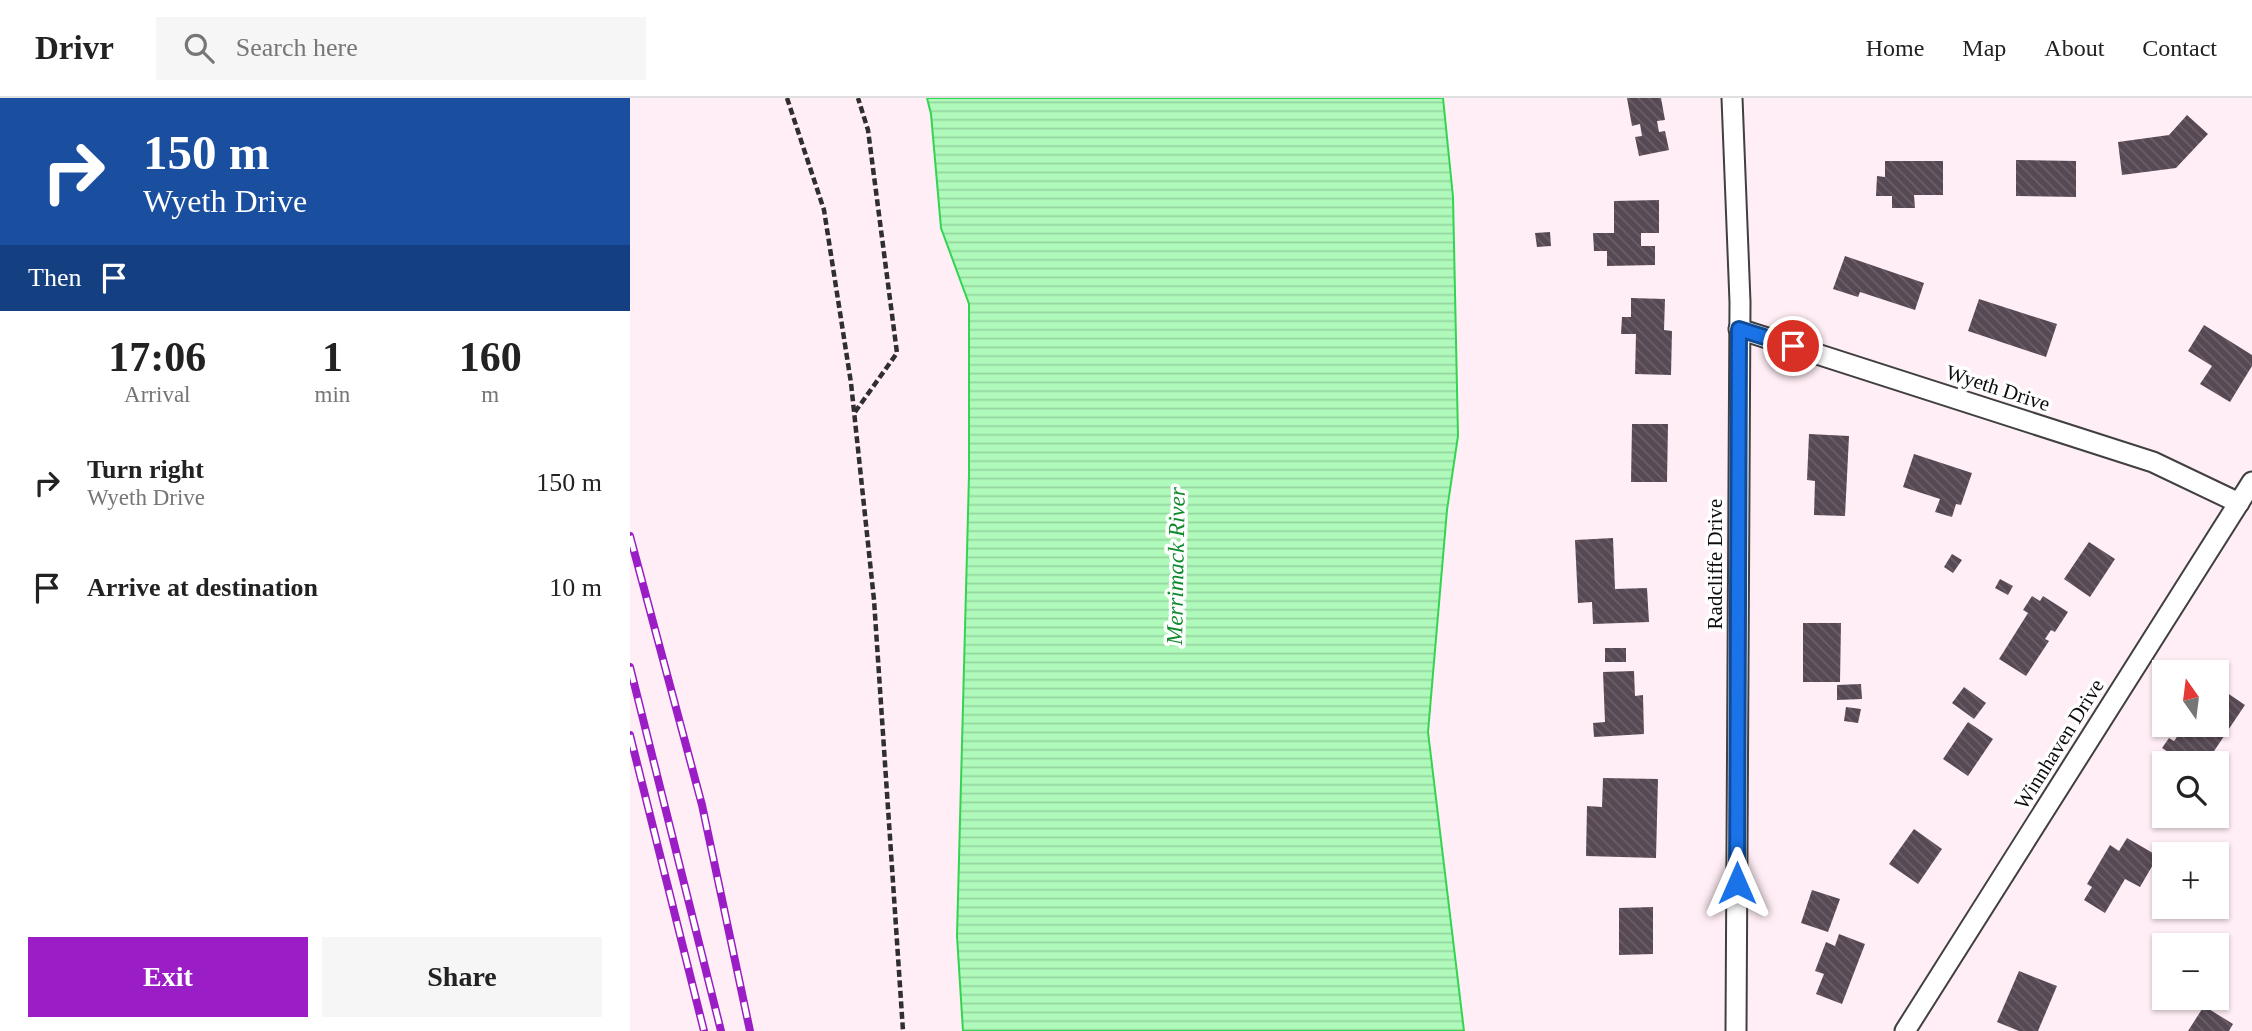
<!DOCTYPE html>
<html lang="en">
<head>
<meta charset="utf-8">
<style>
	body { margin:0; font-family:"Times New Roman",serif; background:#f6f6f6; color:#222; height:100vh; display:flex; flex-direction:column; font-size:26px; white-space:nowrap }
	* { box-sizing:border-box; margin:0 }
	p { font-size:23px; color:#767676 }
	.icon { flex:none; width:38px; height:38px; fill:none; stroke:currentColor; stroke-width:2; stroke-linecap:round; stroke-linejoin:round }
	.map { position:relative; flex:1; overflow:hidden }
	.details { display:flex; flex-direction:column; background:#fff; width:630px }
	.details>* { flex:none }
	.guide { background:#1a4fa0; color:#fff; overflow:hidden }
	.needle { width:46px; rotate:346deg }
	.tools { position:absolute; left:1522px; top:562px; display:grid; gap:14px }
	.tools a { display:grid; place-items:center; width:77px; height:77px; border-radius:0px; background:#fff; box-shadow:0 2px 5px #0004; font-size:35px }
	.pin { position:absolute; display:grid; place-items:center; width:60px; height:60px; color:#fff; margin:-30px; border:4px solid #fff; border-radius:50%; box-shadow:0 2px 7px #0007 }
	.me { position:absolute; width:77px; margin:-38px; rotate:0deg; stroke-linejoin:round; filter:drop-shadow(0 0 5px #0008) }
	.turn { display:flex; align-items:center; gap:24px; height:147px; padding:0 28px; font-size:32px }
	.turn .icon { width:91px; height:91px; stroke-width:2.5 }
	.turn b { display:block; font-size:49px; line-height:60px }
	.then { display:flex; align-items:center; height:66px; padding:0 28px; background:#0003; gap:14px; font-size:26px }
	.eta { display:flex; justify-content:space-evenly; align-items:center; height:119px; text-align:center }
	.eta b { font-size:42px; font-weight:600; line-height:49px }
	.primary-button { display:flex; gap:14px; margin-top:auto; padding:14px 28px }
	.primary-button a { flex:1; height:80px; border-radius:0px; background:#9b1dc6; color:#fff; font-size:28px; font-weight:600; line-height:80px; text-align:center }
	.primary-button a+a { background:#f6f6f6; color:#222 }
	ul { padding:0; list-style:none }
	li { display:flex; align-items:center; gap:21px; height:105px; padding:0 28px }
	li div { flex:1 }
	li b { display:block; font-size:26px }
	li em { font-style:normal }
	header { display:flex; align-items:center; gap:42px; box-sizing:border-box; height:98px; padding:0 35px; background:#fff; border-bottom:2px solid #e0e0e0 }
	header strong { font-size:33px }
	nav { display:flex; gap:38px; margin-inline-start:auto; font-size:24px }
	.search { width:490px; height:63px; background:#f6f6f6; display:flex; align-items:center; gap:18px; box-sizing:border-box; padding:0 24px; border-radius:0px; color:#767676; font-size:26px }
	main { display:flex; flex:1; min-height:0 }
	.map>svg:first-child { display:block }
	.water { fill:url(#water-rules); stroke:#32d551; stroke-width:2 }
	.building { fill:url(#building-back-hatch) }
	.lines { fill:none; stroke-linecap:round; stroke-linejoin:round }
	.minor-casing { stroke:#404040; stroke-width:23 }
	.path { stroke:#2f2f2f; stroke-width:4.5; stroke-dasharray:7 3.5; stroke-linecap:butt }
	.minor { stroke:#fff; stroke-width:19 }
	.rail-casing { stroke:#9b1dc6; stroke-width:8 }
	.rail { stroke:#fff; stroke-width:5; stroke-dasharray:16; stroke-linecap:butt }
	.route-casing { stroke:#114b97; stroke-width:18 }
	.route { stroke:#1a73e8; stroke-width:12 }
	.labels { text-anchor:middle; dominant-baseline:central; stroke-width:7; stroke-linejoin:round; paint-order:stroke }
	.street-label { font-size:21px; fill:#0d0d0d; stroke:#fff }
	.water-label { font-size:23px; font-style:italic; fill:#0f892b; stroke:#fff }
</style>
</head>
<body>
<header>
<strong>Drivr</strong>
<div class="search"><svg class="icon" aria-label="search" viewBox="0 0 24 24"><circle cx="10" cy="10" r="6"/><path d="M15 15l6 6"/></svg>Search here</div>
<nav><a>Home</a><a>Map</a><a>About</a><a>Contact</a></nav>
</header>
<main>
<section class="details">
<div class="guide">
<div class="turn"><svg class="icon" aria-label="right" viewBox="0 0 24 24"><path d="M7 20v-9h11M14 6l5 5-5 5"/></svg><div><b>150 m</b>Wyeth Drive</div></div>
<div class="then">Then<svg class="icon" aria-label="arrive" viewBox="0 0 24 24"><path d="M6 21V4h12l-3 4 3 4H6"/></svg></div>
</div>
<div class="eta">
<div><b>17:06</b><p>Arrival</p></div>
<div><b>1</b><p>min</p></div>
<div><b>160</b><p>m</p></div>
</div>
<ul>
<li><svg class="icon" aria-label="right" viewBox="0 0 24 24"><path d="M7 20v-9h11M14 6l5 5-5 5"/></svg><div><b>Turn right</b><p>Wyeth Drive</p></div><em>150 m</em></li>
<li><svg class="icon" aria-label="arrive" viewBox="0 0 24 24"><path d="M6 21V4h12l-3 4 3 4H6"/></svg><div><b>Arrive at destination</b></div><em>10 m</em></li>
</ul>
<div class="primary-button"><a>Exit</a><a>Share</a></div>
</section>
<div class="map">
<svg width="1622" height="933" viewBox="0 0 1622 933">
	<defs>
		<pattern id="water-rules" width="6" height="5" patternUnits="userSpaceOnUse" patternTransform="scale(1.75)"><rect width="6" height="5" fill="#affabb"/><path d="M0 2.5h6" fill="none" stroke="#95d5a0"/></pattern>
		<pattern id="building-back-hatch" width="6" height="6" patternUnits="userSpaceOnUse" patternTransform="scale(1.75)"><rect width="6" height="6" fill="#574954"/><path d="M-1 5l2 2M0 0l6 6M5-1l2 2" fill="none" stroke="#6a5f68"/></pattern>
	</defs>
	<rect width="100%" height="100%" fill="#ffeef5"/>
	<polygon class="water" points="297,0 813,0 823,99 828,338 817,412 798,634 834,933 333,933 327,838 339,377 339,206 311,130 301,16"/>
	<g class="building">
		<polygon points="997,0 1031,0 1035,22 1027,23 1029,34 1035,33 1039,52 1009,58 1005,39 1012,38 1010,26 1002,28"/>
		<polygon points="1557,17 1578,36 1546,70 1492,77 1488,44 1539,37"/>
		<polygon points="1386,62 1446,63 1446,99 1386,98"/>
		<polygon points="1255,63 1313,63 1313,97 1284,97 1285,110 1262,110 1262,98 1246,98 1247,78 1255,79"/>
		<polygon points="1029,102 1029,135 1011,135 1011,148 1025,148 1025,167 977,168 977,153 964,153 963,135 984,135 984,103"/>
		<polygon points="920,134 921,148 907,149 905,135"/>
		<polygon points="1215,158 1294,185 1285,212 1230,194 1228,199 1203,191"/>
		<polygon points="1001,200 1035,201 1034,232 1042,233 1041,277 1005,276 1006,236 991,236 992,219 1001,219"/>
		<polygon points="1349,201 1427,226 1416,259 1338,233"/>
		<polygon points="1574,227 1622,257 1622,268 1600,304 1570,286 1582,268 1558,253"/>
		<polygon points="1002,326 1038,326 1037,384 1001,384"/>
		<polygon points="1179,336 1219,338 1215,418 1184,417 1185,383 1177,382"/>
		<polygon points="1284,356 1342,375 1331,407 1326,406 1322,419 1305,414 1310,401 1273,389"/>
		<polygon points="983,440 985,491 1017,490 1019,524 963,526 962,504 948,505 945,442"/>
		<polygon points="1459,444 1485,461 1460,499 1434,481"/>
		<polygon points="1322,456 1332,462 1323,475 1314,469"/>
		<polygon points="1370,481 1383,488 1378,497 1365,490"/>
		<polygon points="1402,498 1410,503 1413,498 1438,514 1425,534 1421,532 1415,541 1419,543 1396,578 1369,561 1398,515 1393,512"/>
		<polygon points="1173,525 1211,525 1210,584 1173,584"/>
		<rect x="975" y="550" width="21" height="14"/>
		<polygon points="1004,573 1005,598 1013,597 1014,636 964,639 963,625 975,624 973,574"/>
		<polygon points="1231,586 1232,601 1207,602 1207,587"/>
		<polygon points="1587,588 1615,607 1576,665 1535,665 1535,676 1527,670 1538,654 1532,650 1539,640 1544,643 1556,626 1587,626"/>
		<polygon points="1334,589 1356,605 1344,621 1322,605"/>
		<polygon points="1216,609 1231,611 1228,625 1214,623"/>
		<polygon points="1338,624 1363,641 1338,678 1313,661"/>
		<polygon points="973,680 1028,681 1026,760 956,758 957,708 972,709"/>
		<polygon points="1284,731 1312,751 1288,786 1259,766"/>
		<polygon points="1497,740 1528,758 1510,789 1495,781 1475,815 1454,802 1462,789 1457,786 1480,747 1489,753"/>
		<polygon points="1182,792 1210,801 1198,834 1171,825"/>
		<polygon points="1023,809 1023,856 989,857 989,810"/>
		<polygon points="1209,836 1235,846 1212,906 1186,896 1194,876 1185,873 1196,844 1205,848"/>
		<polygon points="1389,873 1427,888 1408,933 1389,933 1367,924"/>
		<polygon points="1574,908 1603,926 1599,933 1558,933"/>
	</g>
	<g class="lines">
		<g class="minor-casing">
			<g id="minor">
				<polyline points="1102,0 1110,204 1106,933"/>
				<polyline points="1109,231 1523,364 1609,405"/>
				<polyline points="1275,933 1622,384"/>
			</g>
		</g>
		<g class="path">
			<polyline points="157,0 194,112 221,285 244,502 273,933"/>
			<polyline points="225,314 267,255 238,32 228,0"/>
		</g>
		<use href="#minor" class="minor"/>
		<g class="rail-casing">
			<g id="rail">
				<polyline points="0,438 72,707 120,933"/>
				<polyline points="0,569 91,933"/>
				<polyline points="0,637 74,933"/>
			</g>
		</g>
		<use href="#rail" class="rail"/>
	</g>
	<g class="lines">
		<g class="route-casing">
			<polyline id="route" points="1107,785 1109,231 1163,248"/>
		</g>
		<use href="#route" class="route"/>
	</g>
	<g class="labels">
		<g class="street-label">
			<text transform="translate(1368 290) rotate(18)">Wyeth Drive</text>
			<text transform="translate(1085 466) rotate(-90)">Radcliffe Drive</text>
			<text transform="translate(1429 646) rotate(-58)">Winnhaven Drive</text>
		</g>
		<g class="water-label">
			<text transform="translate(546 468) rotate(-89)">Merrimack River</text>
		</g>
	</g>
</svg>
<div class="tools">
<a><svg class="needle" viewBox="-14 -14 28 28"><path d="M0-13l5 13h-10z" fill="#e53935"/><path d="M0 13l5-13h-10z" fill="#767676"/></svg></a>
<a><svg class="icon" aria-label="search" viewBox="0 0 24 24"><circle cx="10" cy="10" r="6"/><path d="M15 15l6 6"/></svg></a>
<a>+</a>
<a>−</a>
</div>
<div class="pin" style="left:1163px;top:248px;background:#d93025"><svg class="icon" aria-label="arrive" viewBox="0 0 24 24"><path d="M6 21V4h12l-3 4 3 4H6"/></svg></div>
<svg class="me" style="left:1107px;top:785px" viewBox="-20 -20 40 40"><path d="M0-17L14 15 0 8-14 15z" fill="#1a73e8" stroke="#fff" stroke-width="4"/></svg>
</div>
</main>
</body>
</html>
